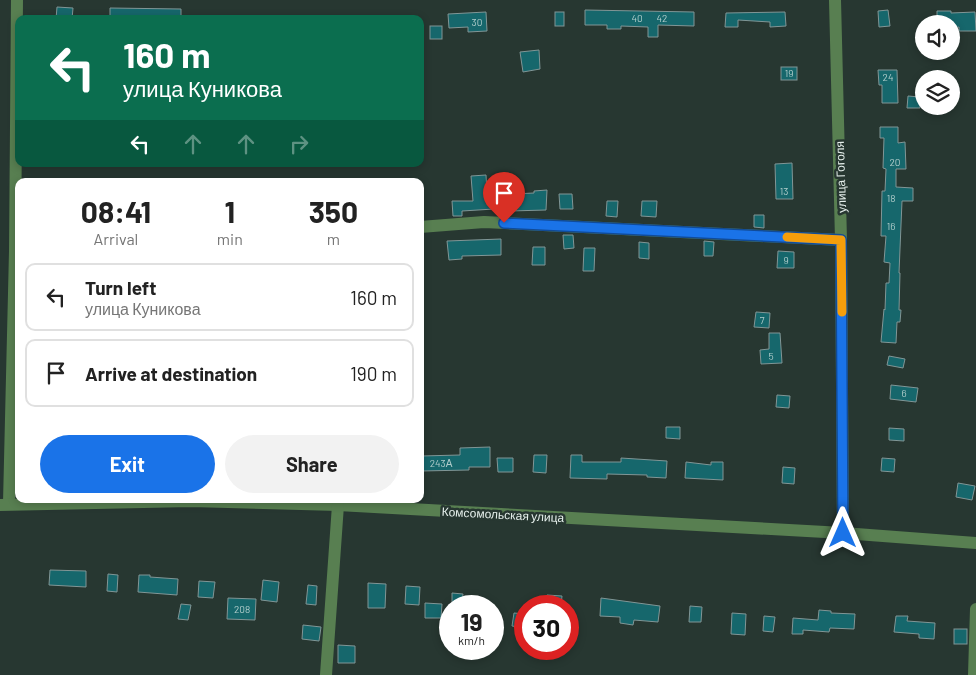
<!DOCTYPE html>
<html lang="en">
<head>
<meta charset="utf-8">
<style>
	body { margin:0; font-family:Barlow,sans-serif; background:#f2f2f2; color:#222; height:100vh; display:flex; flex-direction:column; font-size:19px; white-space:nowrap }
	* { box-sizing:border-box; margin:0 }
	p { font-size:16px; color:#767676 }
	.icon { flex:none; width:28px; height:28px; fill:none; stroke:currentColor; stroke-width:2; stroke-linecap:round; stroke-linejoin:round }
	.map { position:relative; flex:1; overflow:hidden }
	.details { position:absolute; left:15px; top:178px; width:409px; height:325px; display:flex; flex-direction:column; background:#fff; border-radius:10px; box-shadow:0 2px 8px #0003 }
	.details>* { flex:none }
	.hud { position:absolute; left:15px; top:15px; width:409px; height:152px; border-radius:10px; box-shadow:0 2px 8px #0003; background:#0b6e4f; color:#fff; overflow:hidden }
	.fabs { position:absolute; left:915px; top:15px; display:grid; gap:10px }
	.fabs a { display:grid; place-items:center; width:45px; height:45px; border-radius:50%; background:#fff; box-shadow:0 2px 8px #0003; font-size:25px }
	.speed { position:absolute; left:439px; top:595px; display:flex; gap:10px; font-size:25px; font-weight:700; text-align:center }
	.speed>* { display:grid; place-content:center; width:65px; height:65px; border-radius:50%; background:#fff; box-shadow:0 2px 8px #0003; line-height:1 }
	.speed small { font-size:12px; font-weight:400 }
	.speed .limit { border:8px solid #d22; background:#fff; color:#111 }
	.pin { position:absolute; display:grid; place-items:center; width:42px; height:42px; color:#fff; margin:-51px -21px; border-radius:50% 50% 50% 0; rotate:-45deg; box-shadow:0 0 5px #0007 }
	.pin .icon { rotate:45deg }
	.me { position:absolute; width:55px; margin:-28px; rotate:0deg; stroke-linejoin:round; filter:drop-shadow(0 0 4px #0008) }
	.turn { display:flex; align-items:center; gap:18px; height:105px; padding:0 25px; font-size:22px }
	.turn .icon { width:65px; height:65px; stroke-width:2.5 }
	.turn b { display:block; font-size:35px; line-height:42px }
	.lanes { display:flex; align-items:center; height:48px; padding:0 25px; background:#0003; justify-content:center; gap:25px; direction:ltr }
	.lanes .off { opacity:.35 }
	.eta { display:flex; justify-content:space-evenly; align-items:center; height:85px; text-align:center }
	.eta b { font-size:30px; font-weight:700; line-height:35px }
	.action { display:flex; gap:10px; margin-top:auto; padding:10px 25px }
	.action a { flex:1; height:58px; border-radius:30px; background:#1a73e8; color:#fff; font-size:20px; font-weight:700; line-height:58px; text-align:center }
	.action a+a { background:#f2f2f2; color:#222 }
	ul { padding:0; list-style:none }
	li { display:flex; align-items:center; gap:15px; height:68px; margin:0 10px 8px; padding:0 15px; border:2px solid #e0e0e0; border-radius:10px }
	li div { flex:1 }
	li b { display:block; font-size:19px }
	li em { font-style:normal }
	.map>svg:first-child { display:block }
	.building { fill:#16676c; stroke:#819696 }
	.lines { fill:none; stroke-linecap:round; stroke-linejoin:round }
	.minor { stroke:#587f51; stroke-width:12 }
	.route-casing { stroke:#114b97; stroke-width:12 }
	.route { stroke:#1a73e8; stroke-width:9 }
	.slow { stroke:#f59e0b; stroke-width:9 }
	.labels { text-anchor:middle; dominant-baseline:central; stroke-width:5; stroke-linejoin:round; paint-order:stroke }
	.number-label { font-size:10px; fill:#b1cdcb }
	.street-label { font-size:12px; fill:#e5efeb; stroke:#273731 }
</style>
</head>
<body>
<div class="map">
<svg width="976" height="675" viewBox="0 0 976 675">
	<rect width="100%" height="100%" fill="#273731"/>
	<g class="building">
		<polygon points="57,7 73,8 72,19 56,19"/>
		<polygon points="110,8 181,9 181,19 110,19"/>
		<polygon points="585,10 694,12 694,26 658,25 658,37 648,37 648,27 621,26 621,29 607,29 607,25 585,25"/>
		<polygon points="888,10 890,26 879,27 878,11"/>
		<polygon points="937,11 951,11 951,13 975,12 976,31 959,31 959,27 951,28 951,24 937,24"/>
		<polygon points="486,12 487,31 468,32 468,27 449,28 448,14"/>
		<rect x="555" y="12" width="9" height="14"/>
		<polygon points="785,12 786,26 770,27 770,22 738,20 738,27 725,27 726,13"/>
		<rect x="430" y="26" width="12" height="13"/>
		<polygon points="539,50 540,69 523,72 520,52"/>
		<rect x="781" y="67" width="16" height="13"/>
		<polygon points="878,70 897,70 898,103 882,103 882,85 879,85"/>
		<polygon points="908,96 920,97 920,108 907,108"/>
		<polygon points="880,127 898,127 898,143 905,142 906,169 896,169 896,187 913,188 913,201 902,201 899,273 900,273 899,310 901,310 900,322 897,322 896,343 881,342 884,309 885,310 886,283 889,283 890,263 884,262 886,236 881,236 882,191 885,191 886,169 883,168 884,138 880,138"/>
		<polygon points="792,163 793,199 776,199 775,164"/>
		<polygon points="486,175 487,193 493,192 493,195 534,193 534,191 547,190 546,210 510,211 510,208 462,211 462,216 453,216 452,201 473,201 471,176"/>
		<polygon points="559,194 572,194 573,209 560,209"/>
		<polygon points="607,201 618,201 617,217 606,216"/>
		<polygon points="642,201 657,201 656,217 641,216"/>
		<polygon points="754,215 764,215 764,228 754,227"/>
		<polygon points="563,235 573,235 574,248 564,249"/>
		<polygon points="501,239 501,255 462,256 462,259 449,260 447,241"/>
		<polygon points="704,241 714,242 713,256 704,256"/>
		<polygon points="639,242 649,243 649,259 639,258"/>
		<polygon points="533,247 545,247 545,265 532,265"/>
		<polygon points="584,248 595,248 594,271 583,271"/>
		<polygon points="778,251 794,252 794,268 777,268"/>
		<polygon points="756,312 770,313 769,328 754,327"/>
		<polygon points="769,333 780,333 782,363 761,364 760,350 769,349"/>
		<polygon points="889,356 905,359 903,368 887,365"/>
		<polygon points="891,385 918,388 916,402 890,399"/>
		<polygon points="777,395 790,396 789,408 776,407"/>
		<polygon points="666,427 680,427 680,439 666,438"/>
		<polygon points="889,428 904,429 904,441 889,440"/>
		<polygon points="490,447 490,467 469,467 469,470 421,471 421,456 460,455 460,448"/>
		<polygon points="534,455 547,455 546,473 533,472"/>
		<polygon points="571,455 582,455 582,462 621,462 621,458 667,461 666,478 647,477 647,475 607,474 607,479 570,478"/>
		<polygon points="497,458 513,458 513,472 498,472"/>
		<polygon points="882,458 895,459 894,472 881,471"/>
		<polygon points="686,462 711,465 711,462 723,462 723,480 685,478"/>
		<polygon points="783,467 795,468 794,484 782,483"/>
		<polygon points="958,483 975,486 972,500 956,497"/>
		<polygon points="50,570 86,571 86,587 49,585"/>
		<polygon points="108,574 118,575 117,592 107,591"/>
		<polygon points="139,575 150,575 150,577 178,579 177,595 138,592"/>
		<polygon points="263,580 279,582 277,602 261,600"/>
		<polygon points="199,581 215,582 213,598 198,597"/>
		<polygon points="368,583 386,584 385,608 368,608"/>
		<polygon points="308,585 317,586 316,605 306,604"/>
		<polygon points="406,586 420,587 419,605 405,604"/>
		<polygon points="452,593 463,594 462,606 452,606"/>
		<polygon points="547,595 562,596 561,606 546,606"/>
		<polygon points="228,598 256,599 255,620 227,619"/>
		<polygon points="601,598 660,606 658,622 634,620 633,625 620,623 620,617 600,616"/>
		<polygon points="425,603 442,604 441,618 425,618"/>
		<polygon points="181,604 191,605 188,620 178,619"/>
		<polygon points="690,606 702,607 701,622 689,622"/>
		<polygon points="819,610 831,611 831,613 855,614 854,629 830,628 829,632 803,630 803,634 792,634 793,618 818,620"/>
		<polygon points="514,613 525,614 525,628 512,626"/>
		<polygon points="732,613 746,614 745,635 731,634"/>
		<polygon points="764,616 775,617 773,632 763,631"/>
		<polygon points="896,616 908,616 907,621 935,623 934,639 919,638 919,634 894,632"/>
		<polygon points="303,625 321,627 319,641 302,639"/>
		<rect x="954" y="629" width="13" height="15"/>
		<polygon points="338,645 355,646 355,663 338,663"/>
	</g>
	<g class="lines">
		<g class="minor">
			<polyline points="835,0 841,240 843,533"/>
			<polyline points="420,227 484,222 841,240"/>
			<polyline points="9,503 15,251 17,0"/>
			<polyline points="0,505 191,501 338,505 843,533 976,543"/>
			<polyline points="326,675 338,505"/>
			<polyline points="974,675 976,609"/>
		</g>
	</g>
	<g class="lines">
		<g class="route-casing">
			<polyline id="route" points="504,223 841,240 843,533"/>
		</g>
		<use href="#route" class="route"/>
		<polyline class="slow" points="787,237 841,240 842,312"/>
	</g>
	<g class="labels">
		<g class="number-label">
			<text x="637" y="18">40</text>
			<text x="662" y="18">42</text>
			<text x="477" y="22">30</text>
			<text x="789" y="73">19</text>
			<text x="888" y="77">24</text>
			<text x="895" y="162">20</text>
			<text x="784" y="191">13</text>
			<text x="891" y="198">18</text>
			<text x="891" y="226">16</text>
			<text x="786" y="260">9</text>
			<text x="762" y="320">7</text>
			<text x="771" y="356">5</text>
			<text x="904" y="393">6</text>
			<text x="441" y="463">243А</text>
			<text x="242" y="609">208</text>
		</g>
		<g class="street-label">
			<text transform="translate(840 177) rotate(-92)">улица Гоголя</text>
			<text transform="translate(503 514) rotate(3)">Комсомольская улица</text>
		</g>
	</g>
</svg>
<div class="fabs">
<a><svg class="icon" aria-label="sound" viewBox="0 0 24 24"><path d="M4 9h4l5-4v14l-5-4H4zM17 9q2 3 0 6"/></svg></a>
<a><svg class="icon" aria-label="layers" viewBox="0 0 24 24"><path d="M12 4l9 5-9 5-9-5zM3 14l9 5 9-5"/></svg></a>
</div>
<div class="speed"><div>19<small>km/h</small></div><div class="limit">30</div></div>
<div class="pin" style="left:504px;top:223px;background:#d93025"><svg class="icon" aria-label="arrive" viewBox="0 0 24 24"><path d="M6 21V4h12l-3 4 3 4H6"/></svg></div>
<svg class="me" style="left:843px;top:533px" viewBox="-20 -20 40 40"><path d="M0-17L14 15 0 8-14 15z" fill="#1a73e8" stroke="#fff" stroke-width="4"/></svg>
<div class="hud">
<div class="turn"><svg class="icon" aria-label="left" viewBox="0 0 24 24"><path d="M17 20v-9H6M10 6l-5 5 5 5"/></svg><div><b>160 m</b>улица Куникова</div></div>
<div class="lanes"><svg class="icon" aria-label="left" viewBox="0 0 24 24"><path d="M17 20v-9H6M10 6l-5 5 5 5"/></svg><svg class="icon off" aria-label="ahead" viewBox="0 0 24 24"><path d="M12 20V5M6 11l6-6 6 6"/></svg><svg class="icon off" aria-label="ahead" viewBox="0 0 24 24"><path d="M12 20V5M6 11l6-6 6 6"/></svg><svg class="icon off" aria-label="right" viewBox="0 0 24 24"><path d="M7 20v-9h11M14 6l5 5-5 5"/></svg></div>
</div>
<section class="details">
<div class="eta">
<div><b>08:41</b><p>Arrival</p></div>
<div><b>1</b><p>min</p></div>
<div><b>350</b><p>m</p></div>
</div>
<ul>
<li><svg class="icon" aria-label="left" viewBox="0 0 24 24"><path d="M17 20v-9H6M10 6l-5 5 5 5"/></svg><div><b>Turn left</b><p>улица Куникова</p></div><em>160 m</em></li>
<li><svg class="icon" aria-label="arrive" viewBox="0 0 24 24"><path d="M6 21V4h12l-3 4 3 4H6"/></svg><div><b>Arrive at destination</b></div><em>190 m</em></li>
</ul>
<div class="action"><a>Exit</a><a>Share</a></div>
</section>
</div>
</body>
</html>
